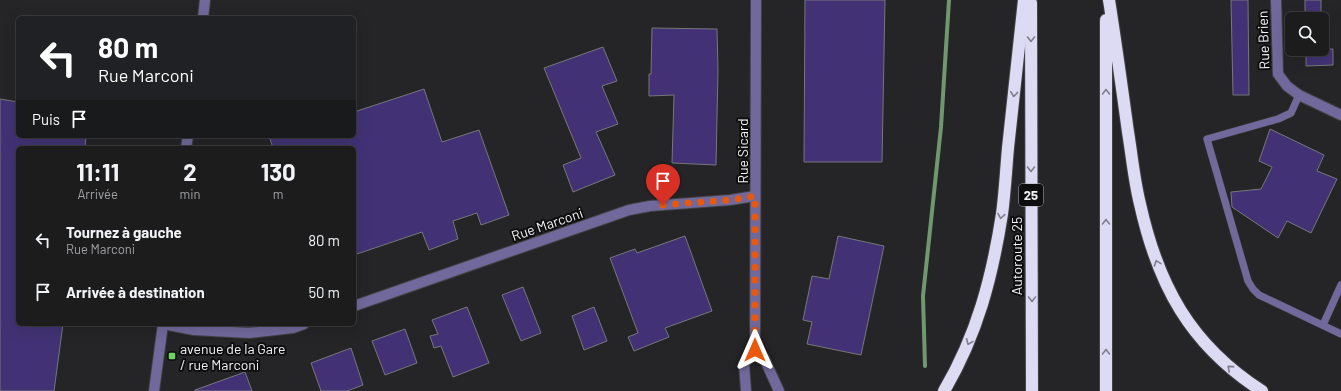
<!DOCTYPE html>
<html lang="fr">
<head>
<meta charset="utf-8">
<style>
	body { margin:0; font-family:Barlow,sans-serif; background:#252526; color:#f1f3f6; height:100vh; display:flex; flex-direction:column; font-size:15px; white-space:nowrap }
	* { box-sizing:border-box; margin:0 }
	p { font-size:13px; color:#a0a1a4 }
	.icon { flex:none; width:22px; height:22px; fill:none; stroke:currentColor; stroke-width:2; stroke-linecap:round; stroke-linejoin:round }
	.map { position:relative; flex:1; overflow:hidden }
	.sheet { position:absolute; left:16px; top:146px; width:340px; height:180px; display:flex; flex-direction:column; background:#1c1c1d; border-radius:6px; box-shadow:0 4px 16px #0002,0 0 0 1px #3a3a3b }
	.sheet>* { flex:none }
	.banner { position:absolute; left:16px; top:16px; width:340px; height:122px; border-radius:6px; box-shadow:0 4px 16px #0002,0 0 0 1px #3a3a3b; background:#202124; color:#fff; overflow:hidden }
	.controls { position:absolute; left:1285px; top:12px; display:grid; gap:8px }
	.controls a { display:grid; place-items:center; width:44px; height:44px; border-radius:6px; background:#1c1c1d; box-shadow:0 4px 16px #0002,0 0 0 1px #3a3a3b; font-size:20px }
	.pin { position:absolute; display:grid; place-items:center; width:34px; height:34px; color:#fff; margin:-41px -17px; border-radius:50% 50% 50% 0; rotate:-45deg; box-shadow:0 0 4px #0007 }
	.pin .icon { rotate:45deg }
	.me { position:absolute; width:44px; margin:-22px; rotate:0deg; stroke-linejoin:round; filter:drop-shadow(0 0 3px #0008) }
	.turn { display:flex; align-items:center; gap:14px; height:84px; padding:0 16px; font-size:18px }
	.turn .icon { width:52px; height:52px; stroke-width:2.5 }
	.turn b { display:block; font-size:28px; line-height:34px }
	.then { display:flex; align-items:center; height:38px; padding:0 16px; background:#0003; gap:8px; font-size:15px }
	.eta { display:flex; justify-content:space-evenly; align-items:center; height:68px; text-align:center }
	.eta b { font-size:24px; font-weight:700; line-height:28px }
	ul { padding:0; list-style:none }
	li { display:flex; align-items:center; gap:12px; height:52px; padding:0 16px }
	li div { flex:1 }
	li b { display:block; font-size:15px }
	li em { font-style:normal }
	.map>svg:first-child { display:block }
	.lines { fill:none; stroke-linecap:round; stroke-linejoin:round }
	.stream { stroke:#70986e; stroke-width:4 }
	.building { fill:#423275; stroke:#77777a }
	.service-casing { stroke:#424244; stroke-width:8 }
	.minor-casing { stroke:#424244; stroke-width:12 }
	.tertiary-casing { stroke:#424244; stroke-width:12 }
	.motorway-casing { stroke:#424244; stroke-width:14 }
	.service { stroke:#71699b; stroke-width:7 }
	.minor { stroke:#71699b; stroke-width:10 }
	.tertiary { stroke:#71699b; stroke-width:10 }
	.motorway { stroke:#dddaf3; stroke-width:12 }
	.oneway { stroke:#807e8c }
	.route { stroke:#ea580c; stroke-width:7; stroke-dasharray:0 12.6 }
	.poi-dot { fill:#6cd362; stroke:#0e0e0f; stroke-width:1.5 }
	.labels { text-anchor:middle; dominant-baseline:central; stroke-width:4; stroke-linejoin:round; paint-order:stroke }
	.shield { fill:#0e0e0f; stroke:#aeaeaf; stroke-width:1 }
	.shield-label { font-size:13px; font-weight:bold; fill:#f2f2f4 }
	.street-label { font-size:14px; fill:#f2f2f4; stroke:#0e0e0f }
	.poi-label { font-size:14px; fill:#f2f2f4; stroke:#0e0e0f; text-anchor:start }
</style>
</head>
<body>
<div class="map">
<svg width="1341" height="391" viewBox="0 0 1341 391">
	<rect width="100%" height="100%" fill="#252527"/>
	<g class="lines">
		<polyline class="stream" points="925,366 923,296 941,127 949,0"/>
	</g>
	<g class="building">
		<polygon points="805,0 885,0 882,162 804,162"/>
		<polygon points="1231,0 1248,0 1249,95 1233,95"/>
		<polygon points="1305,0 1321,0 1321,12 1305,13"/>
		<polygon points="652,28 717,29 718,70 716,165 672,163 674,95 649,96 649,74 651,74"/>
		<polygon points="603,47 617,81 602,86 618,124 596,132 615,175 573,192 563,165 581,158 544,68"/>
		<polygon points="1333,49 1333,65 1306,66 1306,50"/>
		<polygon points="424,89 442,142 479,130 509,215 481,225 477,213 453,221 458,239 429,250 422,232 354,255 354,148 273,148 270,139 280,136 354,136 354,112"/>
		<polygon points="0,99 18,102 18,136 86,136 85,148 18,148 18,324 63,324 54,391 0,391"/>
		<polygon points="1270,129 1324,155 1317,171 1337,179 1311,233 1287,221 1278,238 1232,207 1231,192 1261,189 1272,167 1259,161"/>
		<polygon points="685,236 712,311 665,328 669,337 634,351 628,337 638,333 610,258 635,249 637,253"/>
		<polygon points="838,236 884,246 861,355 807,344 812,322 803,320 812,276 829,279"/>
		<polygon points="523,287 541,333 521,341 502,295"/>
		<polygon points="467,307 489,363 453,377 441,346 434,348 430,336 438,334 432,320"/>
		<polygon points="594,307 607,341 584,350 572,316"/>
		<polygon points="405,329 417,363 385,375 372,341"/>
		<polygon points="351,348 363,385 347,391 321,391 311,363"/>
		<polygon points="245,372 252,391 195,391 195,390"/>
	</g>
	<g class="lines">
		<g class="service-casing">
			<g id="service">
				<polyline points="1299,95 1291,113 1278,119 1207,139 1248,281 1253,289 1259,295 1341,334"/>
				<polyline points="1323,325 1341,285"/>
			</g>
		</g>
		<g class="minor-casing">
			<g id="minor">
				<polyline points="1276,0 1278,74 1287,86 1299,95 1341,115"/>
				<polyline points="354,306 629,210 650,206 730,200 755,196"/>
				<polyline points="163,324 194,330 249,333 293,328 304,324"/>
				<polyline points="755,350 764,358 779,391"/>
				<polyline points="746,391 744,364 755,350 756,0"/>
			</g>
		</g>
		<g class="tertiary-casing">
			<g id="tertiary">
				<polyline points="203,18 205,0"/>
				<polyline points="186,148 188,136"/>
				<polyline points="154,391 163,324"/>
			</g>
		</g>
		<g class="motorway-casing">
			<g id="motorway">
				<path d="M1109 0C1116 44 1122 88 1128 132 1132 156 1134 180 1140 204 1158 285 1190 345 1262 391"/>
				<polyline points="1031,3 1032,391"/>
				<polyline points="1106,20 1106,391"/>
				<path d="M944 391C977 335 992 278 1002 214 1005 192 1006 170 1008 148 1013 98 1019 49 1024 0"/>
			</g>
		</g>
		<use href="#service" class="service"/>
		<use href="#minor" class="minor"/>
		<use href="#tertiary" class="tertiary"/>
		<use href="#motorway" class="motorway"/>
	</g>
	<defs><path id="oneway-chevron" d="M-2-3.5L2.5 0L-2 3.5" fill="none" stroke-width="1.6" stroke-linecap="round" stroke-linejoin="round"/></defs>
	<g class="oneway">
		<use href="#oneway-chevron" transform="translate(1031 39) rotate(90)"/>
		<use href="#oneway-chevron" transform="translate(1106 92) rotate(-90)"/>
		<use href="#oneway-chevron" transform="translate(1014 94) rotate(96)"/>
		<use href="#oneway-chevron" transform="translate(1031 169) rotate(90)"/>
		<use href="#oneway-chevron" transform="translate(1001 216) rotate(99)"/>
		<use href="#oneway-chevron" transform="translate(1106 222) rotate(-90)"/>
		<use href="#oneway-chevron" transform="translate(1157 263) rotate(-110)"/>
		<use href="#oneway-chevron" transform="translate(1032 299) rotate(90)"/>
		<use href="#oneway-chevron" transform="translate(969 342) rotate(112)"/>
		<use href="#oneway-chevron" transform="translate(1106 352) rotate(-90)"/>
		<use href="#oneway-chevron" transform="translate(1230 368) rotate(-140)"/>
	</g>
	<g class="lines">
		<polyline class="route" points="663,205 730,200 755,196 755,350"/>
	</g>
	<rect class="poi-dot" x="168" y="352" width="8" height="8" rx="2"/>
	<g class="labels">
		<rect class="shield" x="1019" y="184" width="24" height="22" rx="3"/>
		<g class="shield-label">
			<text x="1031" y="195">25</text>
		</g>
		<g class="street-label">
			<text transform="translate(1263 40) rotate(-92)">Rue Brien</text>
			<text transform="translate(742 151) rotate(-90)">Rue Sicard</text>
			<text transform="translate(547 224) rotate(-19)">Rue Marconi</text>
			<text transform="translate(1016 256) rotate(-90)">Autoroute 25</text>
		</g>
		<g class="poi-label">
			<text x="180" y="348">avenue de la Gare<tspan x="180" dy="16">/ rue Marconi</tspan></text>
		</g>
	</g>
</svg>
<div class="controls">
<a><svg class="icon" aria-label="search" viewBox="0 0 24 24"><circle cx="10" cy="10" r="6"/><path d="M15 15l6 6"/></svg></a>
</div>
<div class="pin" style="left:663px;top:205px;background:#d93025"><svg class="icon" aria-label="arrive" viewBox="0 0 24 24"><path d="M6 21V4h12l-3 4 3 4H6"/></svg></div>
<svg class="me" style="left:755px;top:350px" viewBox="-20 -20 40 40"><path d="M0-17L14 15 0 8-14 15z" fill="#ea580c" stroke="#fff" stroke-width="4"/></svg>
<div class="banner">
<div class="turn"><svg class="icon" aria-label="left" viewBox="0 0 24 24"><path d="M17 20v-9H6M10 6l-5 5 5 5"/></svg><div><b>80 m</b>Rue Marconi</div></div>
<div class="then">Puis<svg class="icon" aria-label="arrive" viewBox="0 0 24 24"><path d="M6 21V4h12l-3 4 3 4H6"/></svg></div>
</div>
<section class="sheet">
<div class="eta">
<div><b>11:11</b><p>Arrivée</p></div>
<div><b>2</b><p>min</p></div>
<div><b>130</b><p>m</p></div>
</div>
<ul>
<li><svg class="icon" aria-label="left" viewBox="0 0 24 24"><path d="M17 20v-9H6M10 6l-5 5 5 5"/></svg><div><b>Tournez à gauche</b><p>Rue Marconi</p></div><em>80 m</em></li>
<li><svg class="icon" aria-label="arrive" viewBox="0 0 24 24"><path d="M6 21V4h12l-3 4 3 4H6"/></svg><div><b>Arrivée à destination</b></div><em>50 m</em></li>
</ul>
</section>
</div>
</body>
</html>
